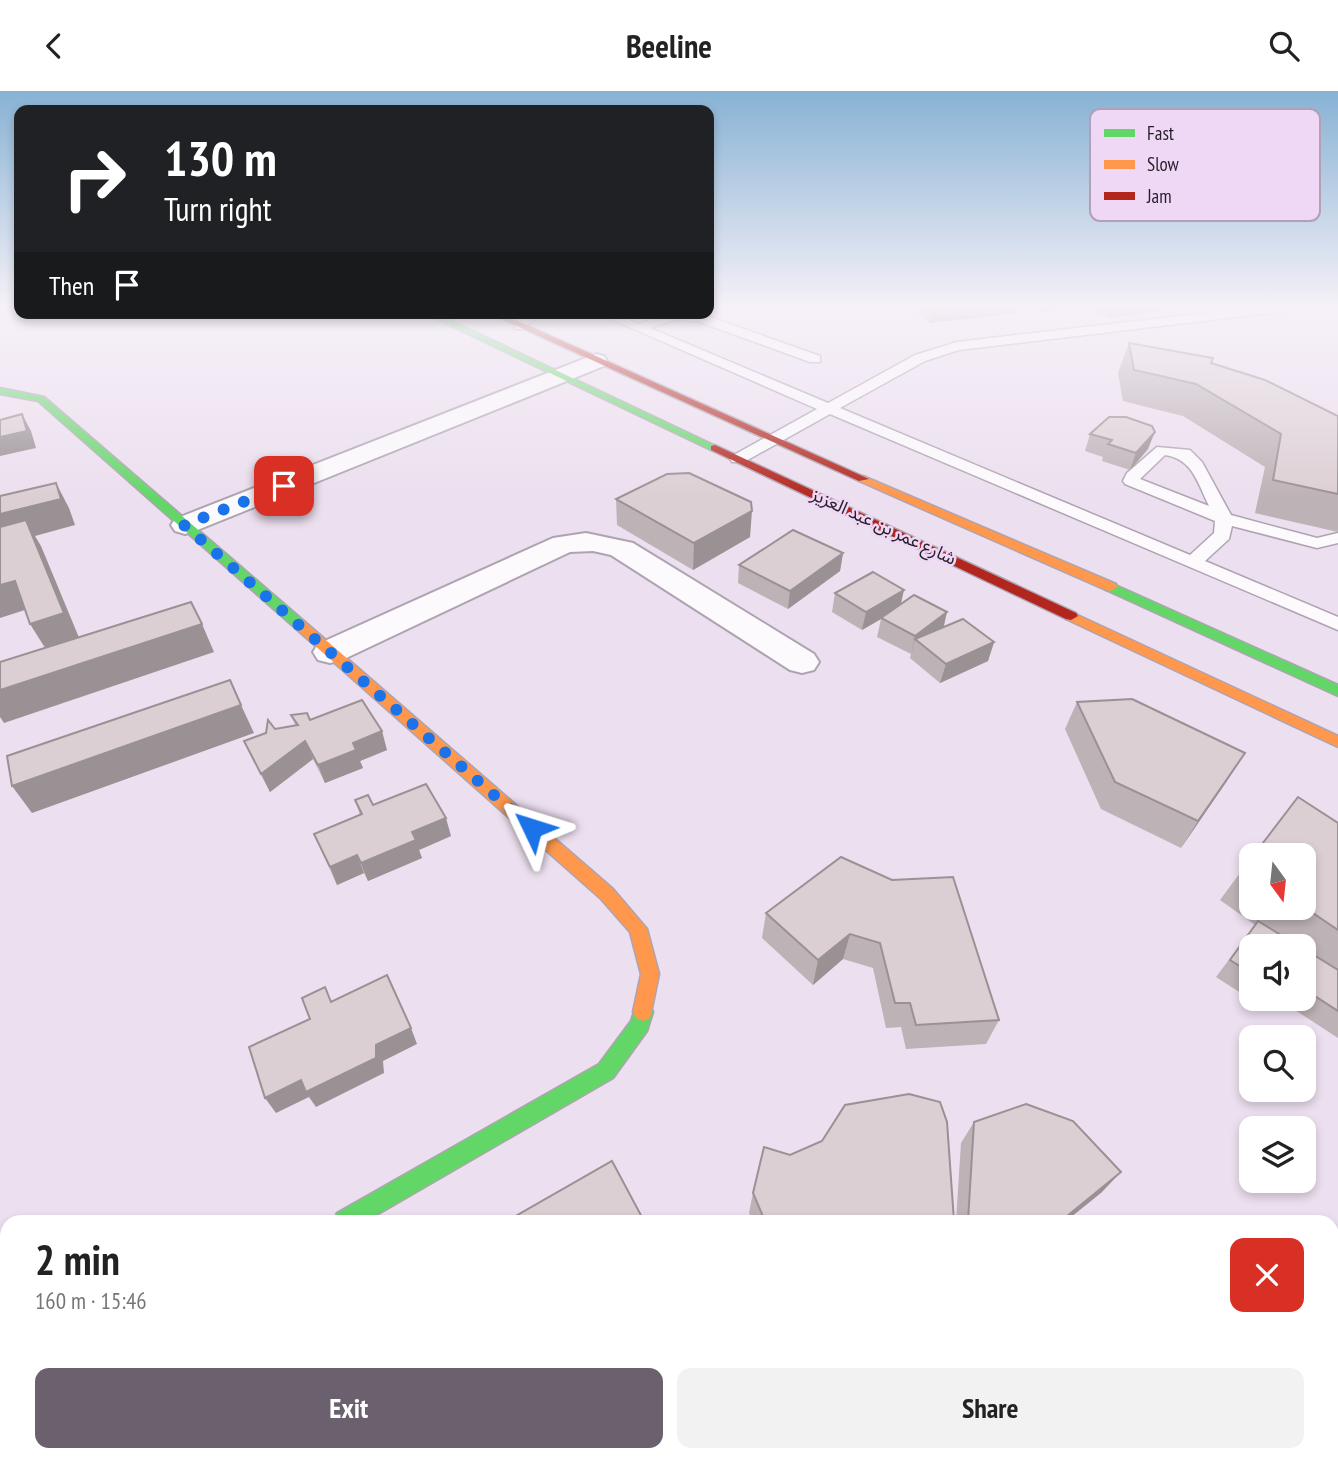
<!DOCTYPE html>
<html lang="en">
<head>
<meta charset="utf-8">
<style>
	body { margin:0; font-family:"PT Sans Narrow","Noto Sans Arabic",sans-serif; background:#f2f2f2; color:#222; height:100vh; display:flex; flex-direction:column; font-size:26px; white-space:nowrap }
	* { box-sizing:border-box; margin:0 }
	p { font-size:23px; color:#767676 }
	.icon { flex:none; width:38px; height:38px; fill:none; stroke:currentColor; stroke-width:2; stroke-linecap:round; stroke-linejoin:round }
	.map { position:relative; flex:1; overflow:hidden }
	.panel { position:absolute; left:0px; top:1124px; width:1339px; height:247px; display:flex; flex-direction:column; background:#fff; border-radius:21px 21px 0 0; box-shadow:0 4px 10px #0003 }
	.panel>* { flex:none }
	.top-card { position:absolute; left:14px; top:14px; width:700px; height:214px; border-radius:14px; box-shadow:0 4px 10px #0003; background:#202124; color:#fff; overflow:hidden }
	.needle { width:46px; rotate:165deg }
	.controls { position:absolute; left:1239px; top:752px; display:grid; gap:14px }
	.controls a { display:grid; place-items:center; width:77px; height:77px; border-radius:14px; background:#fff; box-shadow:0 4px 10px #0003; font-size:35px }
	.pin { position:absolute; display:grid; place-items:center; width:60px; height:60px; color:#fff; margin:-30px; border-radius:14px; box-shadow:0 4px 10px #0006 }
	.me { position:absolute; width:77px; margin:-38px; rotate:311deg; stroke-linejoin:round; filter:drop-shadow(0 0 5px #0008) }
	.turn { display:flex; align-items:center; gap:24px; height:147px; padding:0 35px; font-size:32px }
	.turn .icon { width:91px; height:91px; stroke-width:2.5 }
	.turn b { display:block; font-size:49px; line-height:60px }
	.then { display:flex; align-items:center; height:66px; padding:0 35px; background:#0003; gap:14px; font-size:26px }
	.round { display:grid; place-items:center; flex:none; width:74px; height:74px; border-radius:14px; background:#f2f2f2 }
	.head { display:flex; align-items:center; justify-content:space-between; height:119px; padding:0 35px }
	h1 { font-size:42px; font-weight:600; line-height:52px }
	.primary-button { display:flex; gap:14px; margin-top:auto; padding:14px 35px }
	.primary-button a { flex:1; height:80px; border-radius:14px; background:#6b616e; color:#fff; font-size:28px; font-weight:600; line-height:80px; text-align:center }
	.primary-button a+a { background:#f2f2f2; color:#222 }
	header { display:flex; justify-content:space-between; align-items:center; height:91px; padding:0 35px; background:#fff; font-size:32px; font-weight:600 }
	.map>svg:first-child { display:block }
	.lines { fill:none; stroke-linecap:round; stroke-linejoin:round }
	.lane-casing { stroke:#aea4b1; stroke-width:3 }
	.street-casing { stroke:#aea4b1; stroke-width:4 }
	.fast-casing { stroke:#aea4b1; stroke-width:3 }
	.slow-casing { stroke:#aea4b1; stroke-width:3 }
	.jam-casing { stroke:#aea4b1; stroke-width:3 }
	.lane { fill:#fcfafd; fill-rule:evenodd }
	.street { fill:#fcfafd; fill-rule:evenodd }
	.fast { fill:#63d668; fill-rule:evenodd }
	.slow { fill:#ff974d; fill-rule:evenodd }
	.jam { fill:#b3261e; fill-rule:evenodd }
	.wall { fill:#bdb2b6; fill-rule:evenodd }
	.shaded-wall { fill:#9a9194 }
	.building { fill:#dccfd4; stroke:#9a9194; stroke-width:2 }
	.route { stroke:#1a73e8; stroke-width:12; stroke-dasharray:0 21.6 }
	.labels { text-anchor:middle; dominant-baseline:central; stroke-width:5; stroke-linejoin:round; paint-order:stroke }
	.far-street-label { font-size:18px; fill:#251d28; stroke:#efd8f6 }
	.key { fill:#efd8f6; stroke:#b2a0b8; stroke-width:2 }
	.key-label { font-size:19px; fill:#251d28 }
</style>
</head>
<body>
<header><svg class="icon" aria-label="back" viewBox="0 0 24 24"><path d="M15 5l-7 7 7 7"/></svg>Beeline<svg class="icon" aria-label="search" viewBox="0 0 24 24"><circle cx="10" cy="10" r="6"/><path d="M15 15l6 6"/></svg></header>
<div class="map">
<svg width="1338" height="1369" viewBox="0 0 1338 1369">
	<rect width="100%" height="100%" fill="#ecdfef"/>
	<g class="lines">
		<g class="lane-casing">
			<g id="lane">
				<path d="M1265 215H1301L1295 219 959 259 925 270 840 317 1190 464 1214 442 1215 430 1125 393 1123 390 1127 382 1157 356 1190 359 1202 371 1231 424 1317 447 1338 442V452L1317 457 1232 435 1229 448 1205 470 1338 526V539L830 323 744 371H732L730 368 732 365 817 318 597 222H614L639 233 669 222H699L820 265V271H810L697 230 674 229 650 237 828 312 915 264 957 251ZM1165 364C1193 368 1198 393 1209 415L1140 388Z"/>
				<polygon points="527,222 541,222 523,238 515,238 515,232"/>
			</g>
		</g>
		<g class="street-casing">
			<g id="street">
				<polygon points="596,263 604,265 607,270 604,275 195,440 185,443 175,440 171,434 175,428"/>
				<polygon points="586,442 633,452 814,563 819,571 814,579 802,582 790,579 611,464 593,460 570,461 342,569 330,572 318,569 313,561 318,553 553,447"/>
				<polygon points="7,1291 7,1356 0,1359 0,1294"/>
				<polygon points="420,1363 484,1363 486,1369 422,1369"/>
				<polygon points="932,1363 1000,1363 998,1369 930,1369"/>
			</g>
		</g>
		<g class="fast-casing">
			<g id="fast">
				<polygon points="424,222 435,222 720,357 711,359"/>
				<polygon points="0,297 44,306 305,531 305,537 295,537 38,310 0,303"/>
				<polygon points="1111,492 1338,594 1338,605 1106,499 1106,493"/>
				<polygon points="643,912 650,915 653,921 647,940 613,987 366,1130 334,1130 337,1122 599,973 631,930 636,915"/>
			</g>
		</g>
		<g class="slow-casing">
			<g id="slow">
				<polygon points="863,385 1116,493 1117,496 1111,500 1106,499 859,390 857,388"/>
				<polygon points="1071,521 1338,645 1338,656 1066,528 1064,525"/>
				<polygon points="300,530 305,531 613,798 647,838 659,883 650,927 643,930 636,927 633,921 641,883 630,841 601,808 295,537 295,531"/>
			</g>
		</g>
		<g class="jam-casing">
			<g id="jam">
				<polygon points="488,222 500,222 869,388 859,390"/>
				<polygon points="715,354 1076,522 1078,525 1071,529 1066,528 711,359 711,355"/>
			</g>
		</g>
		<use href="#lane" class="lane"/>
		<use href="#street" class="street"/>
		<use href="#fast" class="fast"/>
		<use href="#slow" class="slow"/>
		<use href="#jam" class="jam"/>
	</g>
	<g class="wall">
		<polygon points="909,215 1019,215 1017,222 930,232"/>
		<polygon points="1033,215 1077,215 1076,217 1041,221"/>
		<polygon points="1085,215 1209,215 1173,220 1165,216 1164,220 1107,227 1085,216"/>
		<polygon points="1129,252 1211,272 1338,325 1338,441 1255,422 1265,376 1183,325 1123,310 1118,282"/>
		<polygon points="1090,343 1148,358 1130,379 1102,370 1103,366 1085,360"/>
		<polygon points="616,408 750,446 693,479 617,434"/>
		<polygon points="843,462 840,480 788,518 738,492 739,474"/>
		<polygon points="835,502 901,513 943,536 994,551 988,570 940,592 910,567 911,563 877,546 881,528 862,539 832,521"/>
		<polygon points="1077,611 1245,662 1181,757 1101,718 1065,638"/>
		<polygon points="291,624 310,629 387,659 360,670 363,677 325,692 313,668 270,701 244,650 295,634"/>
		<polygon points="355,709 373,714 451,745 419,759 422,767 368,790 364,782 337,794 314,743 360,724"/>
		<path d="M1338 732V947L1278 908 1267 919 1216 886 1255 834 1220 809 1251 767V817H1304V765ZM1251 856H1304V908H1251Z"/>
		<polygon points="841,766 999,929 986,953 906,958 901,936 886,937 873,877 843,868 813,894 762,847 766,822"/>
		<polygon points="974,1031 1102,1101 1066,1130 956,1130 961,1052"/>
		<polygon points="753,1102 954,1130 753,1130 749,1122"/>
	</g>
	<g class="shaded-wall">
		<polygon points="933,215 1019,215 1017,222 930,232"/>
		<polygon points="1042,215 1077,215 1076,217 1041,221"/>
		<polygon points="1111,215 1166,215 1164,220 1107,227"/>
		<polygon points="1175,215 1209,215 1173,220"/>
		<polygon points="22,323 31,340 36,357 0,365 0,346"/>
		<polygon points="1155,341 1148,358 1130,379 1136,362"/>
		<polygon points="56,392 69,417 75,434 35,445 41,455 80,549 47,560 30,533 64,522 0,454 0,423"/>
		<polygon points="752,420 750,446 693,479 694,452"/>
		<polygon points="843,462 840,480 788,518 790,500"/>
		<polygon points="15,490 31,517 0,527 0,494"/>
		<polygon points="904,499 900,517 862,539 866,521"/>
		<polygon points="947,521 943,539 915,548 911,564 915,545"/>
		<polygon points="202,533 214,561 4,632 0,626 0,599"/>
		<polygon points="994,551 988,570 940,592 946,573"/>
		<polygon points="241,614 254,642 32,722 12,695"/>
		<polygon points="382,640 387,659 360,670 363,677 325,692 318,674 353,652"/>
		<polygon points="305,650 313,668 270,701 261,683"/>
		<polygon points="1245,662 1227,690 1181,757 1198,730"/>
		<polygon points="446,727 451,745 419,759 422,767 368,790 361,772 412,741"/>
		<polygon points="357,764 364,782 337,794 330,776"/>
		<polygon points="850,843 843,868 813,894 818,869"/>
		<polygon points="411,937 417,953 383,970 384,982 316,1016 309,1006 276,1022 265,1007"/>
		<polygon points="1121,1081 1102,1101 1066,1130 1061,1130"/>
		<polygon points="134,1363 152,1363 158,1369 139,1369"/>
	</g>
	<g class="building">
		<polygon points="1129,252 1213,267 1211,272 1265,289 1338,325 1338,403 1273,389 1281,343 1196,293 1134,279"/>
		<polygon points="22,323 27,340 0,346 0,329"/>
		<polygon points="1109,326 1126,326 1152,335 1155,341 1136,362 1108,353 1112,349 1090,343"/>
		<polygon points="689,382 751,411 752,420 694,452 616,408 667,383"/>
		<polygon points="56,392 61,408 0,423 0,405"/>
		<polygon points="26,429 64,522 30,533 15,490 0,494 0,436"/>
		<polygon points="793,439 843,462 790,500 739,474"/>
		<polygon points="873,481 904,499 866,521 835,502"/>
		<polygon points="914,504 947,521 915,545 881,527"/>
		<polygon points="191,511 202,533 0,599 0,571"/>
		<polygon points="963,528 994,551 946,573 915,548"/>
		<polygon points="230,589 241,614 12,695 7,665"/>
		<polygon points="1132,608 1245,662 1198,730 1115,691 1077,611"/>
		<polygon points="362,609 382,640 353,652 356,659 318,674 305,650 261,683 244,650 266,642 268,629 275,638 298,634 291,624 307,622 310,629"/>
		<polygon points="426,693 446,727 412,741 416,749 361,772 357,764 330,776 314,743 362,723 355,709 368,704 373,714"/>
		<polygon points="1298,706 1338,732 1338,839 1304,816 1304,765 1253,765"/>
		<polygon points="841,766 892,789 953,786 999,929 916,934 910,912 895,912 880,852 850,843 818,869 766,822"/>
		<polygon points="1251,767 1251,779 1245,775"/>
		<polygon points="1258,830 1300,856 1251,856 1251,882 1230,869"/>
		<polygon points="1304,858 1338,879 1338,920 1304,898"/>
		<polygon points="387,884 411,937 376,954 376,967 306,1001 301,989 265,1007 249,956 310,928 302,907 325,896 331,911"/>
		<polygon points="909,1003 940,1011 947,1031 954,1130 765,1130 753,1102 764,1056 790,1064 822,1050 845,1014"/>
		<polygon points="1026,1013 1073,1030 1121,1081 1061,1130 968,1130 974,1031"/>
		<polygon points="612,1070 644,1130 507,1130"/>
		<polygon points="109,1363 134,1363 139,1369 104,1369"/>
		<polygon points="554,1363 588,1363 589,1369 557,1369"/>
	</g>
	<linearGradient id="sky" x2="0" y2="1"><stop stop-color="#87b2d4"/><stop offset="0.53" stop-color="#f6f1f8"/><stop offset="1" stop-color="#f6f1f8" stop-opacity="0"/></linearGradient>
	<rect width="1338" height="407" fill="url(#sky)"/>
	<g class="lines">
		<polyline class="route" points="284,395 184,434 532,737"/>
	</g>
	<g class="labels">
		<g class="far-street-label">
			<text transform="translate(884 435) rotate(25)">شارع عمر بن عبد العزيز</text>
		</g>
	</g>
	<rect x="1090" y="18" width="230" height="112" rx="10" class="key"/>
	<rect x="1104" y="38" width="31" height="8" fill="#63d668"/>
	<rect x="1104" y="69" width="31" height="9" fill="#ff974d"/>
	<rect x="1104" y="101" width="31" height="8" fill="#b3261e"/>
	<g class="key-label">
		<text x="1147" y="49">Fast</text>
		<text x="1147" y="80">Slow</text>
		<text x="1147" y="112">Jam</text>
	</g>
</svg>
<div class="controls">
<a><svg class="needle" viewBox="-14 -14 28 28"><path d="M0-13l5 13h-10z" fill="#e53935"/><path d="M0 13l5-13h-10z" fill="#767676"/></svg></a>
<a><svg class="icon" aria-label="sound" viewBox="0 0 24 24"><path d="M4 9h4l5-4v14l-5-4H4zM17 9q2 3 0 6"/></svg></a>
<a><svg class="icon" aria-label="search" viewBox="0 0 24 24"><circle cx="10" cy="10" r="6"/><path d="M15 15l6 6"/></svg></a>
<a><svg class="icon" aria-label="layers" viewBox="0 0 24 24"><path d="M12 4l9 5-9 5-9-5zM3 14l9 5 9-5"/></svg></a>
</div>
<div class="pin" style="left:284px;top:395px;background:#d93025"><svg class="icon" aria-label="arrive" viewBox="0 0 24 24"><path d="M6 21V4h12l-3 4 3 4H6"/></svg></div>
<svg class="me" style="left:532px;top:737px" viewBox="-20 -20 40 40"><path d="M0-17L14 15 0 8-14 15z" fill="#1a73e8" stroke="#fff" stroke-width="4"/></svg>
<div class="top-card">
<div class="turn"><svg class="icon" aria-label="right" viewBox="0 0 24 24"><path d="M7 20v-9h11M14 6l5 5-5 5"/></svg><div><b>130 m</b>Turn right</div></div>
<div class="then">Then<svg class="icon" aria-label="arrive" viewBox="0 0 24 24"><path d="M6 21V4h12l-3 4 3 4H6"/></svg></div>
</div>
<section class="panel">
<div class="head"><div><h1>2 min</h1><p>160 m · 15:46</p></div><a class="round" style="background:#d93025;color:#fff"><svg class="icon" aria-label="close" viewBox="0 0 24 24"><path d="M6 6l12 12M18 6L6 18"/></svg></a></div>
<div class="primary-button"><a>Exit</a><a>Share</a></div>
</section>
</div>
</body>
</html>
